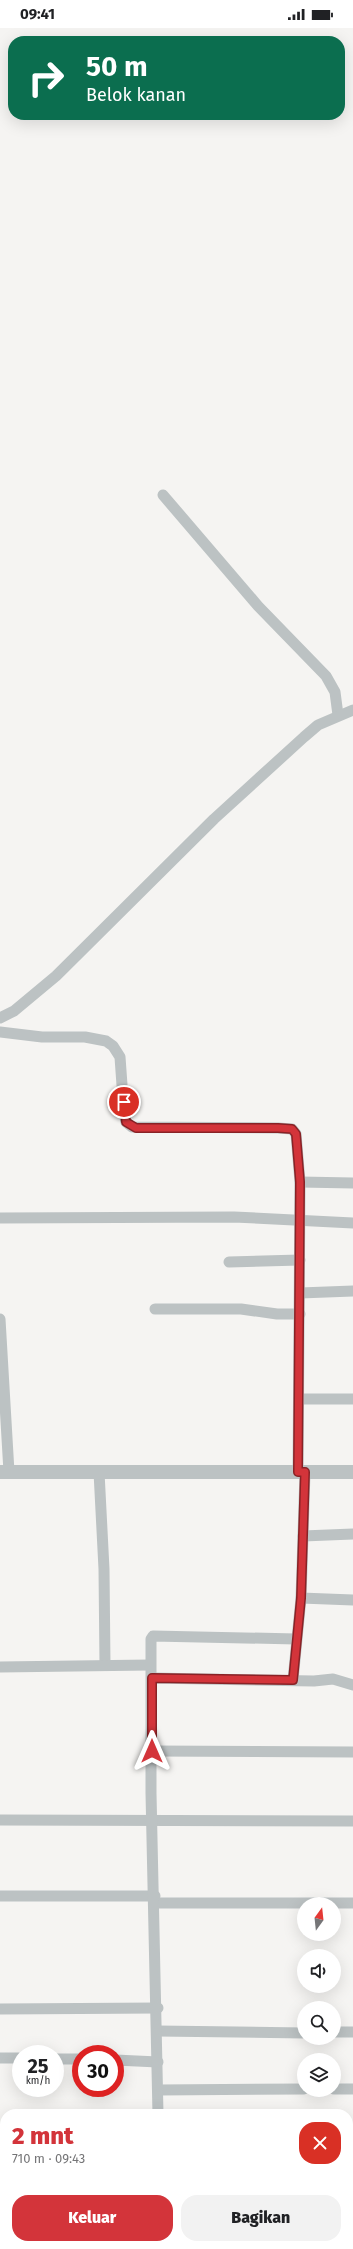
<!DOCTYPE html>
<html lang="id">
<head>
<meta charset="utf-8">
<style>
	body { margin:0; font-family:"Fira Sans",sans-serif; background:#f2f2f2; color:#202124; height:100vh; display:flex; flex-direction:column; font-size:15px; white-space:nowrap }
	* { box-sizing:border-box; margin:0 }
	p { font-size:13px; color:#757577 }
	.icon { flex:none; width:22px; height:22px; fill:none; stroke:currentColor; stroke-width:2; stroke-linecap:round; stroke-linejoin:round }
	.map { position:relative; flex:1; overflow:hidden }
	.sheet { position:absolute; left:0px; top:2081px; width:353px; height:140px; display:flex; flex-direction:column; background:#fff; border-radius:16px 16px 0 0; box-shadow:0 4px 16px #0002 }
	.sheet>* { flex:none }
	.top-card { position:absolute; left:8px; top:8px; width:337px; height:84px; border-radius:16px; box-shadow:0 4px 16px #0002; background:#0b6e4f; color:#fff; overflow:hidden }
	.needle { width:26px; rotate:15deg }
	.buttons { position:absolute; left:297px; top:1869px; display:grid; gap:8px }
	.buttons a { display:grid; place-items:center; width:44px; height:44px; border-radius:50%; background:#fff; box-shadow:0 4px 16px #0002; font-size:20px }
	.speed { position:absolute; left:12px; top:2017px; display:flex; gap:8px; font-size:20px; font-weight:700; text-align:center }
	.speed>* { display:grid; place-content:center; width:52px; height:52px; border-radius:50%; background:#fff; box-shadow:0 4px 16px #0002; line-height:1 }
	.speed small { font-size:10px; font-weight:400 }
	.speed .limit { border:6px solid #d22; background:#fff; color:#111 }
	.pin { position:absolute; display:grid; place-items:center; width:34px; height:34px; color:#fff; margin:-17px; border:2px solid #fff; border-radius:50%; box-shadow:0 1px 4px #0007 }
	.me { position:absolute; width:44px; margin:-22px; rotate:0deg; stroke-linejoin:round; filter:drop-shadow(0 0 3px #0008) }
	.turn { display:flex; align-items:center; gap:14px; height:84px; padding:0 12px; font-size:18px }
	.turn .icon { width:52px; height:52px; stroke-width:2.5 }
	.turn b { display:block; font-size:28px; line-height:34px }
	.round { display:grid; place-items:center; flex:none; width:42px; height:42px; border-radius:16px; background:#f2f2f2 }
	.summary { display:flex; align-items:center; justify-content:space-between; height:68px; padding:0 12px }
	h1 { font-size:24px; font-weight:800; line-height:30px; color:#d3343a }
	.cta { display:flex; gap:8px; margin-top:auto; padding:8px 12px }
	.cta a { flex:1; height:46px; border-radius:16px; background:#d3343a; color:#fff; font-size:16px; font-weight:800; line-height:46px; text-align:center }
	.cta a+a { background:#f2f2f2; color:#202124 }
	.status { display:flex; justify-content:space-between; align-items:center; height:28px; padding:0 20px; background:#fff; direction:ltr }
	.status svg { height:11px; fill:currentColor }
	.map>svg:first-child { display:block }
	.lines { fill:none; stroke-linecap:round; stroke-linejoin:round }
	.minor { stroke:#bcc2c3; stroke-width:11 }
	.tertiary { stroke:#bcc2c3; stroke-width:14 }
	.route-casing { stroke:#892226; stroke-width:10 }
	.route { stroke:#d3343a; stroke-width:7 }
</style>
</head>
<body>
<div class="status"><b>09:41</b><svg viewBox="0 0 49 12"><path d="M0 12V9h3v3zM5 12V6h3v6zM10 12V3h3v9zM15 12V0h3v12zM26 1h20v11H26zM47 4h2v5h-2z"/></svg></div>
<div class="map">
<svg width="353" height="2221" viewBox="0 0 353 2221">
	<rect width="100%" height="100%" fill="#f5f4f2"/>
	<g class="lines">
		<g class="minor">
			<polyline points="163,467 258,578 326,648 335,664 338,687"/>
			<polyline points="0,990 14,983 56,948 214,791 304,709 318,697 353,682"/>
			<polyline points="0,1004 42,1009 85,1009 106,1013 113,1018 120,1029 124,1085 126,1094 132,1099 278,1100 292,1101 296,1106 300,1154 298,1444"/>
			<polyline points="300,1154 353,1155"/>
			<polyline points="0,1190 234,1189 353,1195"/>
			<polyline points="229,1234 300,1232"/>
			<polyline points="300,1265 353,1263"/>
			<polyline points="155,1281 241,1281 277,1286 300,1286"/>
			<polyline points="0,1291 9,1444"/>
			<polyline points="299,1371 353,1371"/>
			<polyline points="99,1444 104,1541 105,1637"/>
			<polyline points="303,1508 353,1506"/>
			<polyline points="301,1570 353,1572"/>
			<polyline points="0,1639 150,1637"/>
			<polyline points="152,1650 314,1653 333,1651 353,1657"/>
			<polyline points="293,1652 301,1570 305,1444"/>
			<polyline points="152,1723 353,1724"/>
			<polyline points="0,1792 353,1793"/>
			<polyline points="0,1868 155,1868"/>
			<polyline points="155,1875 353,1875"/>
			<polyline points="0,1981 158,1980"/>
			<polyline points="158,2003 304,2005"/>
			<polyline points="334,2004 353,2004"/>
			<polyline points="0,2030 21,2030"/>
			<polyline points="55,2031 81,2031"/>
			<polyline points="115,2032 158,2034"/>
			<polyline points="334,2061 353,2061"/>
			<polyline points="158,2062 304,2061"/>
			<polyline points="158,2086 151,1765 151,1611 153,1608 296,1611"/>
			<polyline points="0,2108 5,2108"/>
			<polyline points="348,2114 353,2114"/>
			<polyline points="0,2151 5,2151"/>
			<polyline points="348,2159 353,2159"/>
			<polyline points="0,2196 5,2196"/>
			<polyline points="348,2212 353,2212"/>
			<polyline points="130,2216 130,2221"/>
			<polyline points="204,2221 287,2216"/>
		</g>
		<polyline class="tertiary" points="0,1444 353,1444"/>
	</g>
	<g class="lines">
		<g class="route-casing">
			<polyline id="route" points="124,1074 126,1094 136,1100 278,1100 292,1101 296,1106 300,1154 298,1444 305,1444 301,1570 293,1652 152,1650 152,1723"/>
		</g>
		<use href="#route" class="route"/>
	</g>
</svg>
<div class="buttons">
<a><svg class="needle" viewBox="-14 -14 28 28"><path d="M0-13l5 13h-10z" fill="#e53935"/><path d="M0 13l5-13h-10z" fill="#757577"/></svg></a>
<a><svg class="icon" aria-label="sound" viewBox="0 0 24 24"><path d="M4 9h4l5-4v14l-5-4H4zM17 9q2 3 0 6"/></svg></a>
<a><svg class="icon" aria-label="search" viewBox="0 0 24 24"><circle cx="10" cy="10" r="6"/><path d="M15 15l6 6"/></svg></a>
<a><svg class="icon" aria-label="layers" viewBox="0 0 24 24"><path d="M12 4l9 5-9 5-9-5zM3 14l9 5 9-5"/></svg></a>
</div>
<div class="speed"><div>25<small>km/h</small></div><div class="limit">30</div></div>
<div class="pin" style="left:124px;top:1074px;background:#d93025"><svg class="icon" aria-label="arrive" viewBox="0 0 24 24"><path d="M6 21V4h12l-3 4 3 4H6"/></svg></div>
<svg class="me" style="left:152px;top:1723px" viewBox="-20 -20 40 40"><path d="M0-17L14 15 0 8-14 15z" fill="#d3343a" stroke="#fff" stroke-width="4"/></svg>
<div class="top-card">
<div class="turn"><svg class="icon" aria-label="right" viewBox="0 0 24 24"><path d="M7 20v-9h11M14 6l5 5-5 5"/></svg><div><b>50 m</b>Belok kanan</div></div>
</div>
<section class="sheet">
<div class="summary"><div><h1>2 mnt</h1><p>710 m · 09:43</p></div><a class="round" style="background:#d93025;color:#fff"><svg class="icon" aria-label="close" viewBox="0 0 24 24"><path d="M6 6l12 12M18 6L6 18"/></svg></a></div>
<div class="cta"><a>Keluar</a><a>Bagikan</a></div>
</section>
</div>
</body>
</html>
